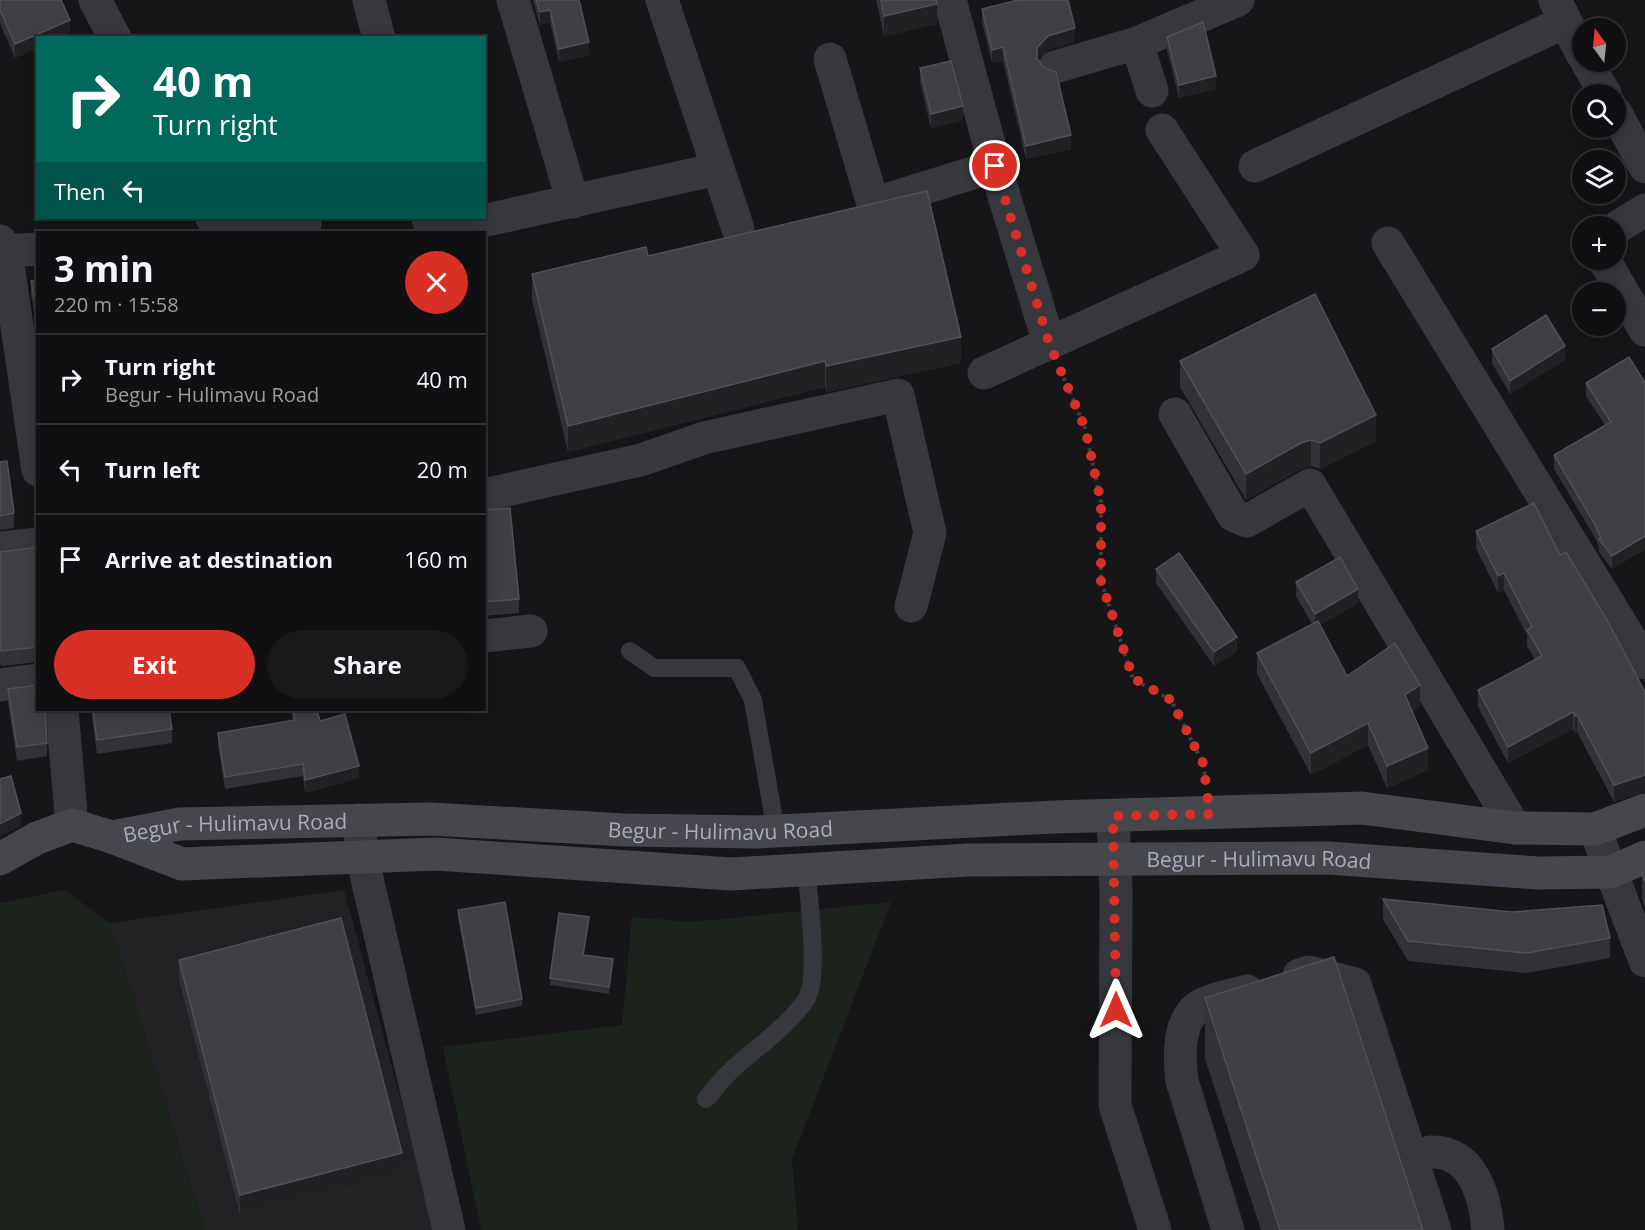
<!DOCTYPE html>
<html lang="en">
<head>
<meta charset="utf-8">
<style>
	body { margin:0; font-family:"Open Sans",sans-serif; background:#19191b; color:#f1f3f6; height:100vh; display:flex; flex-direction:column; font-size:22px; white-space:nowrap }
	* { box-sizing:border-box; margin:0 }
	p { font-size:20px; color:#9c9d9f }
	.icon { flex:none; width:33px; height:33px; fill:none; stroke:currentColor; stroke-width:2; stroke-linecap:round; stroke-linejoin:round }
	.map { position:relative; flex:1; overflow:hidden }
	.side { position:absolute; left:36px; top:231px; width:450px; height:480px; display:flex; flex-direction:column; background:#101012; border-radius:0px; box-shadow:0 3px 15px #0003,0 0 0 2px #303032 }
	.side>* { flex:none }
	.guide { position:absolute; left:36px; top:36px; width:450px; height:183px; border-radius:0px; box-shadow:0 3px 15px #0003,0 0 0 2px #303032; background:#00695c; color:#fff; overflow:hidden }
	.needle { width:39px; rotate:345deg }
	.buttons { position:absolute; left:1572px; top:18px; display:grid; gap:12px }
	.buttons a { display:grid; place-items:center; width:54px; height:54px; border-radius:50%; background:#101012; box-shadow:0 3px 15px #0003,0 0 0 2px #303032; font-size:30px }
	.pin { position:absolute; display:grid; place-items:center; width:51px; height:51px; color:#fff; margin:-26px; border:3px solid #fff; border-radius:50%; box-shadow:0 2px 6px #0007 }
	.me { position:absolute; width:66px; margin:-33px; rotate:0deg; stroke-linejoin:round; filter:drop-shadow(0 0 4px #0008) }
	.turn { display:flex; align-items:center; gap:21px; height:126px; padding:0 18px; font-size:27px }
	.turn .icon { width:78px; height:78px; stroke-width:2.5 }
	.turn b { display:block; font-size:42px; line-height:51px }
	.then { display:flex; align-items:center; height:57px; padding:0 18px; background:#0003; gap:12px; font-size:22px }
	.round { display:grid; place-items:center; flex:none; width:63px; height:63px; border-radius:32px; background:#19191b }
	.headline { display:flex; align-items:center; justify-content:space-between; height:102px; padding:0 18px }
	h1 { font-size:36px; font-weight:700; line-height:45px }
	.cta { display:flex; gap:12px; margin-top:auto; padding:12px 18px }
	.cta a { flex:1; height:69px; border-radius:36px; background:#d93025; color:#fff; font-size:24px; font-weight:700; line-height:69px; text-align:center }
	.cta a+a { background:#19191b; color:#f1f3f6 }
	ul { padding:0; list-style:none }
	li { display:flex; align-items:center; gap:18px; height:90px; padding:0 18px; border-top:2px solid #303032 }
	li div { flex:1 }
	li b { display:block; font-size:22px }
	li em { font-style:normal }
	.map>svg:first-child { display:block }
	.built { fill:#222225 }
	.green { fill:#1c231d }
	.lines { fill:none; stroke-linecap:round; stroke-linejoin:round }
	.path { stroke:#3d3f44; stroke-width:4; stroke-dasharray:3 4.5; stroke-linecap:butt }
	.lane { stroke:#37383d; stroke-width:18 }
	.street { stroke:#37383d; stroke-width:33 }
	.secondary { stroke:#45474d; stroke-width:33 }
	.wall { fill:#323236 }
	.shaded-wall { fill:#212124 }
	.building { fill:#3f3f44; stroke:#4f5156; stroke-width:1.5 }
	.route { stroke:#d93025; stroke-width:10; stroke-dasharray:0 18 }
	.labels { text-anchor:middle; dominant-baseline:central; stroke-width:6; stroke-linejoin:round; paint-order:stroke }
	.street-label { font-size:21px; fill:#a8adb8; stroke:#111113 }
</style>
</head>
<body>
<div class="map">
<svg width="1645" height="1230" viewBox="0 0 1645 1230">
	<rect width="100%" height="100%" fill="#161618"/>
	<polygon class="built" points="344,890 436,1230 205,1230 110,923"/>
	<g class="green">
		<polygon points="64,890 110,923 205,1230 0,1230 0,903"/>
		<polygon points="891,902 792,1159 798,1230 481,1230 443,1047 622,1025 632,917 692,922"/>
	</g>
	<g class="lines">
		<polyline class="path" points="1061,371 1085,428 1101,502 1101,581 1133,679 1171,700 1203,763 1206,781"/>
		<g class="lane">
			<polyline points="630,651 654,668 737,668 753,700 776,831"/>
			<path d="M706 1099C715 1089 723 1077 734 1068 758 1046 789 1026 807 998 819 977 809 895 806 869"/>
		</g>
		<g class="street">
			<polyline points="95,0 115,38"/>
			<polyline points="369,0 379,38"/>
			<polyline points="513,0 573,202"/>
			<polyline points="662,0 738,229"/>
			<polyline points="950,0 995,166 1049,343"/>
			<polyline points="1555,0 1582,54"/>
			<polyline points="1137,43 1152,91"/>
			<polyline points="830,59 873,204 995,166"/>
			<polyline points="1587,62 1605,94"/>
			<polyline points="1055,67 1137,43 1238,0"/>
			<polyline points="1616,113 1645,167"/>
			<polyline points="1255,166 1565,22"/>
			<polyline points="212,218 220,232"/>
			<polyline points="428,218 432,232 718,169"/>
			<polyline points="1616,228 1645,210"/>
			<polyline points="237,232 305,223"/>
			<polyline points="0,241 6,251 38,470"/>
			<polyline points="1388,243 1645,663"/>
			<polyline points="6,251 38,249"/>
			<polyline points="1604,260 1645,330"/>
			<polyline points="984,373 1243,255 1162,130"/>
			<polyline points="1175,414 1233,515 1247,521 1310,485 1515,828"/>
			<polyline points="484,495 641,460 704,438 898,395 930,533 911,606"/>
			<polyline points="0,548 38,544"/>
			<polyline points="484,636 531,631"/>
			<polyline points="0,685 38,680"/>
			<polyline points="62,710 72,825"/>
			<polyline points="1113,816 1116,891 1115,1105 1155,1230"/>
			<polyline points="359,820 362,857 449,1230"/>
			<polyline points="1595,829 1645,961"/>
			<polyline points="1299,975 1309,972 1355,984 1435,1230"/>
			<path d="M1430 1152C1472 1150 1485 1195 1488 1230"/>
			<path d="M1228 1230 1182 1081C1179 1057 1177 1019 1201 1005 1214 998 1233 995 1247 991"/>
		</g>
		<g class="secondary">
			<path id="s1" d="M112 837 180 824 430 819 625 830 757 832 1054 817 1362 808 1515 828 1595 829 1645 810"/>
			<path id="s2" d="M0 859 37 838 72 825 112 837 182 864 436 854 731 874 968 860 1328 858 1538 873 1611 872 1645 857"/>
		</g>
	</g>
	<g class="wall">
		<polygon points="0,0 70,34 15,58 0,23"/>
		<polygon points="533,0 579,0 589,55 559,62 550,22 540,25"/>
		<polygon points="876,0 936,0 937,24 884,36"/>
		<polygon points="982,9 1075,42 1048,50 1038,60 1071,149 1026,159 1003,61 992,63 982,22"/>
		<polygon points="1167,37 1216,89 1179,98 1167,50"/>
		<polygon points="920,68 963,120 931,128 920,82"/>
		<polygon points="648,256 961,363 826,392 825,387 568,452 532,300 532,274"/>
		<polygon points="38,280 38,334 31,295 31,281"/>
		<polygon points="1492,349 1565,360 1510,394 1492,363"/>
		<polygon points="1180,361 1376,441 1320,469 1311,466 1301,469 1246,500 1180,387"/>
		<polygon points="1586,383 1645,383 1645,549 1612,569 1599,552 1599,547 1594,536 1554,469 1554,455 1605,425 1586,396"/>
		<polygon points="0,462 14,513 14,528 0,530"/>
		<polygon points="484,510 519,599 519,613 484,616"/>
		<polygon points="1476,531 1560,555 1645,692 1614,802 1577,732 1575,733 1573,729 1508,763 1478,707 1478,690 1535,660 1527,646 1527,635 1504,590 1498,593 1476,548"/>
		<polygon points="38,547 38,662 1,666 0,661 0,552"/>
		<polygon points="1156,569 1237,651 1214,666 1156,583"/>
		<polygon points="1296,582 1358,603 1320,625 1347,676 1420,706 1412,712 1428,770 1387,788 1368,745 1311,775 1257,674 1257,653 1312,624 1296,596"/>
		<polygon points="8,689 47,743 47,756 17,761 8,703"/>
		<polygon points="91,710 169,710 172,729 172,743 97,754"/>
		<polygon points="291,710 317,710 320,721 359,778 305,793 303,776 225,789 218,746 218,733 293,721"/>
		<polygon points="1645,872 1645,908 1642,899 1642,873"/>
		<polygon points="1383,899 1610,938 1610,958 1527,973 1408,961 1383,919"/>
		<polygon points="458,910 522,999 522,1006 476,1015 458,917"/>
		<polygon points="589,924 584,955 613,966 609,994 550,985 550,978"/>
		<polygon points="179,960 402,1173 240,1215 179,980"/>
		<polygon points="1205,998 1423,1230 1261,1230 1205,1059"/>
	</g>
	<g class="shaded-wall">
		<polygon points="937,4 937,24 884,36 884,16"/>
		<polygon points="550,10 550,22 540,25 540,12"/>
		<polygon points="70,20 70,34 61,38 38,38 38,48 15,58 15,44"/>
		<polygon points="1075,28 1075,42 1048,50 1037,62 1037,48 1048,36"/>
		<polygon points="589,42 589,55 559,62 559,49"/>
		<polygon points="1003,47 1003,61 992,63 992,50"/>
		<polygon points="1216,76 1216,89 1179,98 1179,85"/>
		<polygon points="963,106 963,120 931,128 931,114"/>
		<polygon points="1071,135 1071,149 1026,159 1026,146"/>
		<polygon points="961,337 961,363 826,392 826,366"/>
		<polygon points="1565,346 1565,360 1510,394 1510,381"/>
		<polygon points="825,361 825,387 568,452 568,426"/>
		<polygon points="1376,415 1376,441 1320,469 1320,443"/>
		<polygon points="1311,440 1311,466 1301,469 1246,500 1246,474 1301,443"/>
		<polygon points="1645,536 1645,549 1612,569 1612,556"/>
		<polygon points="1504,573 1504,590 1498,593 1498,576"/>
		<polygon points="1358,589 1358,603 1315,628 1315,614"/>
		<polygon points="1237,637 1237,651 1214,666 1214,652"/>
		<polygon points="1420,685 1420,706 1405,717 1405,695"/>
		<polygon points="1573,712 1573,729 1508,763 1508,747"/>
		<polygon points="1577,715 1577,732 1575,733 1575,716"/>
		<polygon points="1368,723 1368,745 1311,775 1311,753"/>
		<polygon points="1428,748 1428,770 1387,788 1387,766"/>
		<polygon points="359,766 359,778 305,793 305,780"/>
		<polygon points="1645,775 1645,792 1614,802 1614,785"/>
		<polygon points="21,813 21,826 0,837 0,824"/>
		<polygon points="589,917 589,924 583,962 583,955"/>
		<polygon points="613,959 613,966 609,994 609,987"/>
		<polygon points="402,1153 402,1173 240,1215 240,1195"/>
	</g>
	<g class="building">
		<polygon points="0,0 61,0 70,20 15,44 0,10"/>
		<polygon points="536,0 579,0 589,42 559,49 550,10 540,12"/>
		<polygon points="881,0 936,0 937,4 884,16"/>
		<polygon points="1018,0 1068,0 1075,28 1048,36 1037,48 1037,58 1043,67 1056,72 1071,135 1026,146 1003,47 992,50 982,9"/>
		<polygon points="1203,22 1216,76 1179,85 1167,37"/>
		<polygon points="951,61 963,106 931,114 920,68"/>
		<polygon points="927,191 961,337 826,366 825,361 568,426 532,274 646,247 648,256"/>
		<polygon points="38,280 38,320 31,281"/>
		<polygon points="1315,294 1376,415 1320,443 1311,440 1301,443 1246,474 1180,361"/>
		<polygon points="1546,315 1565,346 1510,381 1492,349"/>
		<polygon points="1629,357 1645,383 1645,536 1612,556 1599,539 1601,538 1594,523 1554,455 1611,422 1586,383"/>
		<polygon points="7,461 14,513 0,516 0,462"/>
		<polygon points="1534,503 1560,555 1566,552 1607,620 1645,692 1645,775 1614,785 1577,715 1575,716 1573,712 1508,747 1478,690 1542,656 1527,630 1532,627 1504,573 1498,576 1476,531"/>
		<polygon points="510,508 519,599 484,602 484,510"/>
		<polygon points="38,547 38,647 1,651 0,646 0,552"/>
		<polygon points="1179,553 1237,637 1214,652 1156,569"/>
		<polygon points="1340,557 1358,589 1315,614 1296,582"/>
		<polygon points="1318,621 1347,676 1395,643 1420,685 1405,695 1428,748 1387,766 1368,723 1311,753 1257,653"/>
		<polygon points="38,685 38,710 45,710 47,743 17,747 8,689"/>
		<polygon points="93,710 169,710 172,729 97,740"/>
		<polygon points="293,710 317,710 320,721 345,714 359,766 305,780 303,764 225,777 218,733 295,720"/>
		<polygon points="11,776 21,813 0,824 0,779"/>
		<polygon points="1645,872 1645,882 1642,873"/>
		<polygon points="1383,899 1512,912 1602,905 1610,938 1527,953 1408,941"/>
		<polygon points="505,902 522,999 476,1008 458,910"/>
		<polygon points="559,913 589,917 583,955 613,959 609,987 550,978"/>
		<polygon points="341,918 402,1153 240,1195 179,960"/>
		<polygon points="1334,957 1423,1230 1280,1230 1205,998"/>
	</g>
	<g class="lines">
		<polyline class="route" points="995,166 1049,343 1085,428 1101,502 1101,581 1133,678 1171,700 1203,763 1210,814 1113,816 1116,1010"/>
	</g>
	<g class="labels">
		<g class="street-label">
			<text stroke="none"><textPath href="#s1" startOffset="124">Begur - Hulimavu Road</textPath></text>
			<text stroke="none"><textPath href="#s1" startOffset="610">Begur - Hulimavu Road</textPath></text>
			<text stroke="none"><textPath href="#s2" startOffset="1275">Begur - Hulimavu Road</textPath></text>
		</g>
	</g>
</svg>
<div class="buttons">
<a><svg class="needle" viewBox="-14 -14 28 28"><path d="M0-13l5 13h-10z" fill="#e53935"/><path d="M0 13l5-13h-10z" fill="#9c9d9f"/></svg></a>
<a><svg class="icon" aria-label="search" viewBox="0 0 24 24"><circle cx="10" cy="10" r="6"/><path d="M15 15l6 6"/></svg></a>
<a><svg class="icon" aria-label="layers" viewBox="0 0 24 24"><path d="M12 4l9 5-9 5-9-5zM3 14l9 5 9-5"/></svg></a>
<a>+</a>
<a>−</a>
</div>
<div class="pin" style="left:995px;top:166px;background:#d93025"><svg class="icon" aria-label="arrive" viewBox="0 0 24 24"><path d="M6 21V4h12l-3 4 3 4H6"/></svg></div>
<svg class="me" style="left:1116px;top:1010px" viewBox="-20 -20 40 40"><path d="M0-17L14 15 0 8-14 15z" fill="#d93025" stroke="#fff" stroke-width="4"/></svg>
<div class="guide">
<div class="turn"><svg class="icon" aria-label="right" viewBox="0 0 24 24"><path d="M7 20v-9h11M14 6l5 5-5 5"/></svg><div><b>40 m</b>Turn right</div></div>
<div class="then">Then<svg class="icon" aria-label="left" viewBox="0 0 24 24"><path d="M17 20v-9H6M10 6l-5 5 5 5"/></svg></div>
</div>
<section class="side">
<div class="headline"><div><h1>3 min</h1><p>220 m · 15:58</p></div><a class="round" style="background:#d93025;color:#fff"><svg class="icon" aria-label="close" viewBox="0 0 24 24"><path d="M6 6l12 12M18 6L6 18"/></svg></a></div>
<ul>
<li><svg class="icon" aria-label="right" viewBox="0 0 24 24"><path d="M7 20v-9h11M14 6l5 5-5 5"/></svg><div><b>Turn right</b><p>Begur - Hulimavu Road</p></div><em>40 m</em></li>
<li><svg class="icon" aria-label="left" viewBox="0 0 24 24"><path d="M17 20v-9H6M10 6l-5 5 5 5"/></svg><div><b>Turn left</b></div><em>20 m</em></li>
<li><svg class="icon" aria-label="arrive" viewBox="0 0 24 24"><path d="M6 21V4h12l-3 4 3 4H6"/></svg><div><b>Arrive at destination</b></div><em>160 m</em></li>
</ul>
<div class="cta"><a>Exit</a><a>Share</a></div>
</section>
</div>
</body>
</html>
